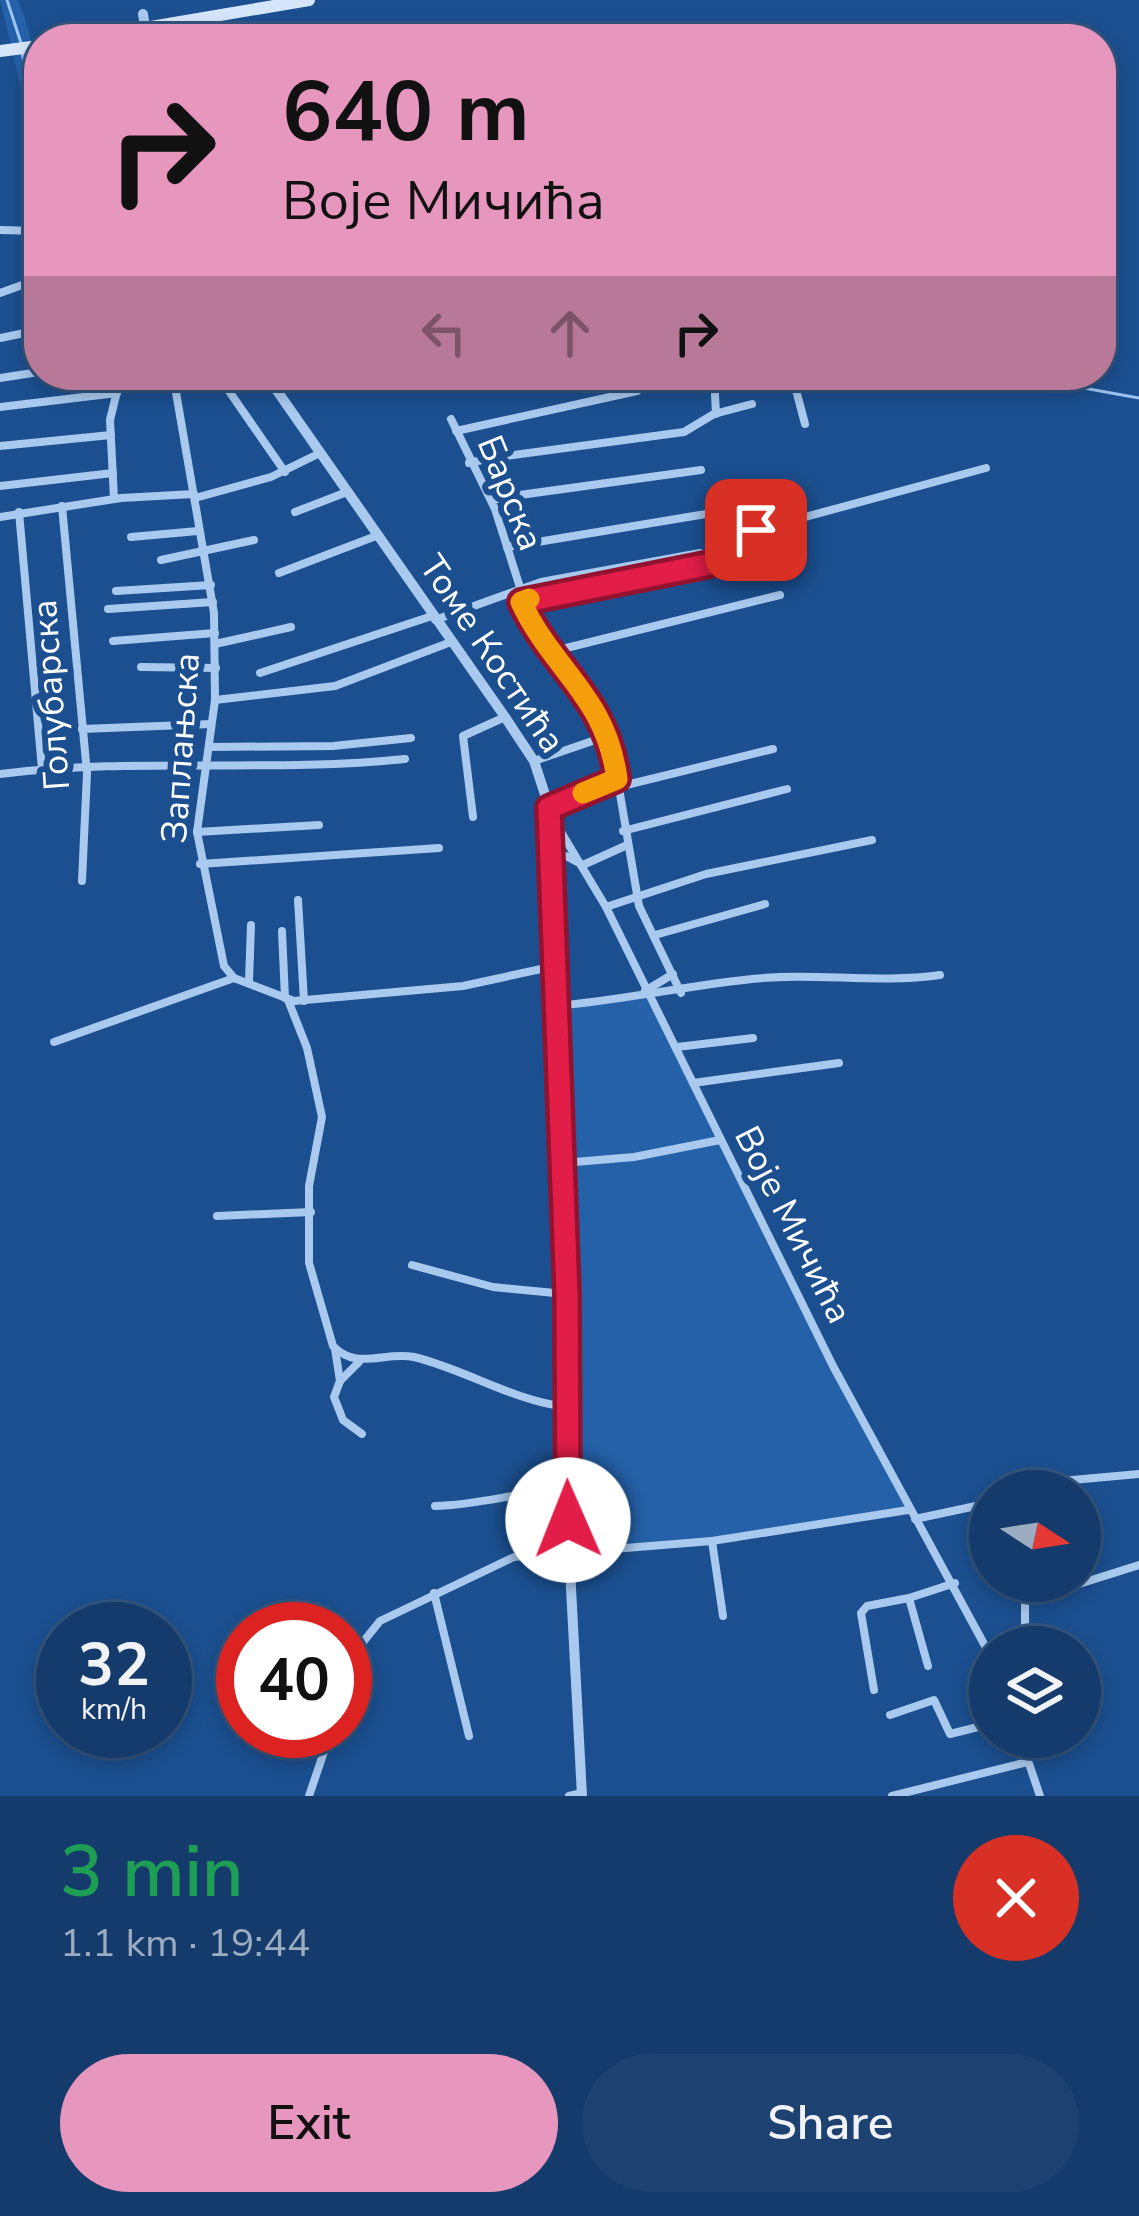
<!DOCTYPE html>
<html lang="en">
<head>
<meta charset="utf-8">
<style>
	body { margin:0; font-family:"Nunito Sans",sans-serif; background:#1d4271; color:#f1f3f6; height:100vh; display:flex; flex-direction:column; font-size:45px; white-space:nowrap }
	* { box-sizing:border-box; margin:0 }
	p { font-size:39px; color:#9dadc1 }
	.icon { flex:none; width:66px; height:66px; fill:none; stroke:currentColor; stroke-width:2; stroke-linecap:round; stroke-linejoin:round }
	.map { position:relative; height:1796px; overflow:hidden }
	.panel { display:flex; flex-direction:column; background:#143b6b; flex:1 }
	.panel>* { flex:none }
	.banner { position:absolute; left:24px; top:24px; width:1092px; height:366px; border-radius:48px; box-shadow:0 6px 18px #0003,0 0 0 3px #33557e; background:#e797bd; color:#111; overflow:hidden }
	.needle { width:78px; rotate:102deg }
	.controls { position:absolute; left:969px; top:1470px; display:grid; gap:24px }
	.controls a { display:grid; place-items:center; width:132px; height:132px; border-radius:50%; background:#143b6b; box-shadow:0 6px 18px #0003,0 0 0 3px #33557e; font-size:60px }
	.speed { position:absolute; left:36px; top:1602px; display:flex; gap:24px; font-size:60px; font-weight:700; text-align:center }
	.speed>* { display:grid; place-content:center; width:156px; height:156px; border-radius:50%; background:#143b6b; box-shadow:0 6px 18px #0003,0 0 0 3px #33557e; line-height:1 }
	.speed small { font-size:30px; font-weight:400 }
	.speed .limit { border:18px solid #d22; background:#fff; color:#111 }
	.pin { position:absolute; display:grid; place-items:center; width:102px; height:102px; color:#fff; margin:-51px; border-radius:24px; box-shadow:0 6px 18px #0006 }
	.me { position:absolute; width:132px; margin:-66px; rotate:359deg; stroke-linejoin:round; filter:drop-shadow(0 0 9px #0008) }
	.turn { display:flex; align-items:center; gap:42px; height:252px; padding:0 60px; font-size:54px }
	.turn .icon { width:156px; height:156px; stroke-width:2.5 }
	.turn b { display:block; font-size:84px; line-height:102px }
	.lanes { display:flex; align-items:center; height:114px; padding:0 60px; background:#0003; justify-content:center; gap:60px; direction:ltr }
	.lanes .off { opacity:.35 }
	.round { display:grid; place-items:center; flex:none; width:126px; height:126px; border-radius:63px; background:#1d4271 }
	.summary { display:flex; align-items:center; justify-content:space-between; height:204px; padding:0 60px }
	h1 { font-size:72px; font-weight:600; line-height:90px; color:#1e9e55 }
	.action { display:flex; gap:24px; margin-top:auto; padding:24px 60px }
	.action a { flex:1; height:138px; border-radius:72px; background:#e797bd; color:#111; font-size:48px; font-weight:600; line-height:138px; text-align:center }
	.action a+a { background:#1d4271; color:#f1f3f6 }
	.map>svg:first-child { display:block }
	.green { fill:#2461a8 }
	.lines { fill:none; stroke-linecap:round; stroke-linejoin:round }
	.stream { stroke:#9cc4f0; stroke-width:3 }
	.minor { stroke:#a9c9ee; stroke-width:8 }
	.tertiary { stroke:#a9c9ee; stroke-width:10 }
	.secondary { stroke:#d6e6fa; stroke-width:12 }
	.tertiary-bridge { stroke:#a9c9ee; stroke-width:10 }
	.route-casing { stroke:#92132f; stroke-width:30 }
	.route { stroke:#e11d48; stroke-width:21 }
	.slow { stroke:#f59e0b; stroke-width:21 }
	.labels { text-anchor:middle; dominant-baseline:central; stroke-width:12; stroke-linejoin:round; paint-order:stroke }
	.street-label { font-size:36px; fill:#fff; stroke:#1b4f8f }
</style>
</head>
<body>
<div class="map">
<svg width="1139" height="1796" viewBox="0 0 1139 1796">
	<rect width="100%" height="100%" fill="#1b4f8f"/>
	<g class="green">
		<path d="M0 0H18C37 45 39 89 39 137L30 124Z"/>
		<polygon points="644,992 908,1510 712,1541 569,1550 556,1006"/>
	</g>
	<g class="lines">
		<g class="stream">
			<polyline points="7,0 21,43"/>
			<polyline points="22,53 39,124"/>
			<polyline points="1012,375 1139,398"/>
		</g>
		<g class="minor">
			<polyline points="0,230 39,231"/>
			<polyline points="0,293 39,279"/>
			<polyline points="0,338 39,330"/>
			<polyline points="173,375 214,613 215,700 197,832 224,966 234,978"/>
			<polyline points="714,375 716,414"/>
			<polyline points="792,375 805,424"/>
			<polyline points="0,378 39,372"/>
			<polyline points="222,381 285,472"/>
			<polyline points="0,407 117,393"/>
			<polyline points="451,419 495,509 532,625 610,735"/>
			<polyline points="456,431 637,391"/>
			<polyline points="0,446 111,435"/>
			<polyline points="491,458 684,432 714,414 752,404"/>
			<polyline points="469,463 491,458 498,499"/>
			<polyline points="0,486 113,473"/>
			<polyline points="195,498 271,477 320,453"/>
			<polyline points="498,498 701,470"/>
			<polyline points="114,499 110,420 121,375"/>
			<polyline points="62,506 87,773 82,881"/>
			<polyline points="19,512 42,769"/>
			<polyline points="295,512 347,492"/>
			<polyline points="0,517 121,498 194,494"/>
			<polyline points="131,537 198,531"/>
			<polyline points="507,547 724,511"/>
			<polyline points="161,560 254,540"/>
			<polyline points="279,573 376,536"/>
			<polyline points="116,591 211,585"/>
			<polyline points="521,601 735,558 744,551 746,533 986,468"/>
			<polyline points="108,609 213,602"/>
			<polyline points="435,620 541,582 700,553"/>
			<polyline points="113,641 215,633"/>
			<polyline points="215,644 291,627"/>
			<polyline points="550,652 780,595"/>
			<polyline points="141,667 216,668"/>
			<polyline points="260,673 432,616"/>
			<polyline points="215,700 335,686 451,642"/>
			<polyline points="82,729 211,724"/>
			<polyline points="209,747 333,746 411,738"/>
			<polyline points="534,761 610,735 639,906 681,993"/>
			<path d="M0 774C135 757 269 773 405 759"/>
			<polyline points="618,787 773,749"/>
			<polyline points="549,808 617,779"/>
			<polyline points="473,817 463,736 505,717"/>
			<polyline points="552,817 606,907 833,1366 990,1655"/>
			<polyline points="623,831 787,789"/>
			<polyline points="197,832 319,825"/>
			<polyline points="553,860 566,856 583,865 625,846"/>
			<polyline points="200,864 439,848"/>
			<polyline points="298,900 304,1001"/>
			<polyline points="606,907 706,874 872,840"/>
			<polyline points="282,931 285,998"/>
			<polyline points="655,935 765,904"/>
			<polyline points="249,981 251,925"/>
			<polyline points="645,991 673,974"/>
			<path d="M288 1000 307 1048 322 1117 309 1186V1263L333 1346C357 1371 384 1351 414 1357 467 1370 511 1400 566 1407"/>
			<path d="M556 1006C622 1000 686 986 752 979 815 972 876 984 940 975"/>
			<polyline points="54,1042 234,978 294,1001 463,986 555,966"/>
			<polyline points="677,1047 753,1038"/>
			<polyline points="693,1083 839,1063"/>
			<polyline points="563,1163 634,1157 720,1140"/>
			<polyline points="217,1216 311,1212"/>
			<polyline points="412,1265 493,1287 565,1294"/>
			<polyline points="335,1349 340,1381"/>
			<polyline points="359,1362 340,1381 334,1397 343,1420 362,1434"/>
			<polyline points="1025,1491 1061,1481 1139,1474"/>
			<path d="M435 1506C481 1505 522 1491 567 1489"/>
			<polyline points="915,1519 990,1503"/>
			<polyline points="712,1541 723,1616"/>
			<polyline points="434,1593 469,1736"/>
			<polyline points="1025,1647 1025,1601 1139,1565"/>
			<polyline points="928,1666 909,1598 955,1583"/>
			<polyline points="345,1690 363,1642 380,1621 514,1557 712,1541 908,1510"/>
			<polyline points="874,1690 861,1613 867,1606 909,1598"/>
			<polyline points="890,1715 934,1700 950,1734 990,1724"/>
			<polyline points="1020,1737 1040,1796"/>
			<polyline points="309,1796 331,1731"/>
			<polyline points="569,1796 582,1793"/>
			<polyline points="892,1796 1027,1762"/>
		</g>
		<polyline class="tertiary" points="266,375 505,717 534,761 552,816 569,1550 582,1796"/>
		<g class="secondary">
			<polyline points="80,39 309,0"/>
			<polyline points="0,51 39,46"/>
		</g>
		<polyline class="tertiary-bridge" points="143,14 147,39"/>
	</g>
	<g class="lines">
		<g class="route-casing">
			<path id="route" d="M568 1520 567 1294 549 808 617 779C606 696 554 672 521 602L735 559 744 551V534L756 530"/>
		</g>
		<use href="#route" class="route"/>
		<path class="slow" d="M529 599 521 602C554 672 606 696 617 779L583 793"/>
	</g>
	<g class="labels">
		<g class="street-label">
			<text transform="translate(510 493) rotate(68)">Барска</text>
			<text transform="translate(492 654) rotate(56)">Томе Костића</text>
			<text transform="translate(51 695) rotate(-94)">Голубарска</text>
			<text transform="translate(181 748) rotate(-86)">Заплањска</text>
			<text transform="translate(793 1225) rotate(63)">Воје Мичића</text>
		</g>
	</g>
</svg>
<div class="controls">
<a><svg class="needle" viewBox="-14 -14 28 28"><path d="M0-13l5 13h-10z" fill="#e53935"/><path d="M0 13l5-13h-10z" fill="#9dadc1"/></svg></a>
<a><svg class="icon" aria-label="layers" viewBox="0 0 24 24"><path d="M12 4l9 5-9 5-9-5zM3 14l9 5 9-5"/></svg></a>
</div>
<div class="speed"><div>32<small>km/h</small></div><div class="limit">40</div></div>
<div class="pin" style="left:756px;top:530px;background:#d93025"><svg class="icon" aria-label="arrive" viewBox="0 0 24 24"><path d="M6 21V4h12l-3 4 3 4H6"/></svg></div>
<svg class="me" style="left:568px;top:1520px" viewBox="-20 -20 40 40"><circle r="19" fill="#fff"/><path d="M0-13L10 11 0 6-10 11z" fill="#e11d48"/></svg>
<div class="banner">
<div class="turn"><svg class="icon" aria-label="right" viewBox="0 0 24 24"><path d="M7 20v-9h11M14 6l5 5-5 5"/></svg><div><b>640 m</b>Воје Мичића</div></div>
<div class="lanes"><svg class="icon off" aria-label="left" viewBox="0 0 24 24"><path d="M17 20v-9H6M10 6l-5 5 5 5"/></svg><svg class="icon off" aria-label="ahead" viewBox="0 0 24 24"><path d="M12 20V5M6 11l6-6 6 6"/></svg><svg class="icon" aria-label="right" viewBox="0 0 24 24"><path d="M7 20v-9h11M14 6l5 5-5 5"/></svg></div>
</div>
</div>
<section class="panel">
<div class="summary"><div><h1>3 min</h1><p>1.1 km · 19:44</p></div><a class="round" style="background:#d93025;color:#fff"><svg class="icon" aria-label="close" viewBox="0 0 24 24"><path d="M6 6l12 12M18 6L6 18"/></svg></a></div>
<div class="action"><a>Exit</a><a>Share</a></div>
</section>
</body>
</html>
